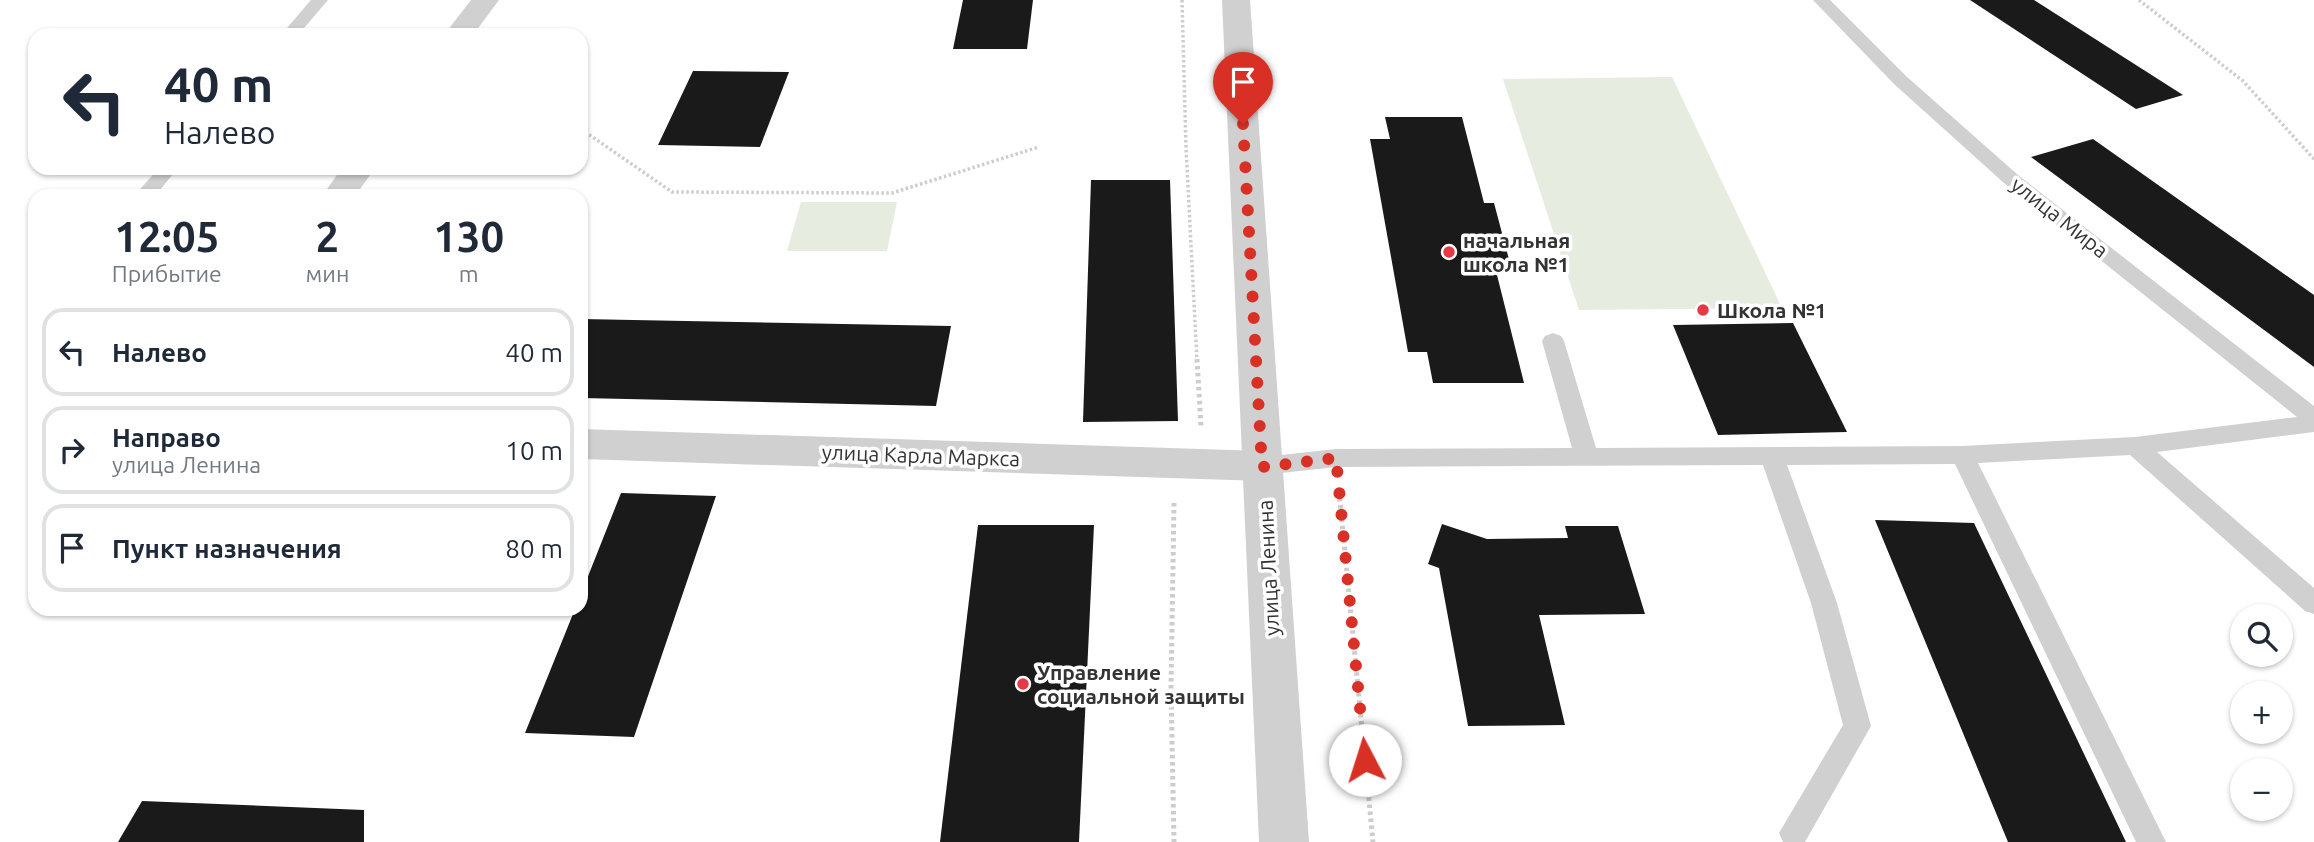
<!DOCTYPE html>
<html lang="ru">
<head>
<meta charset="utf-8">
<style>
	body { margin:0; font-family:Ubuntu,sans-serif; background:#f6f6f7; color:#1f2937; height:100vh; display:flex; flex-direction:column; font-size:26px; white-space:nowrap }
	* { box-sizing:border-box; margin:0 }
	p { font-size:23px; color:#747a83 }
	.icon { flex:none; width:38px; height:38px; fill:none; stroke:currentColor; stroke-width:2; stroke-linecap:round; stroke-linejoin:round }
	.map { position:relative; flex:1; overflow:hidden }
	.drawer { position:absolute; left:28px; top:189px; width:560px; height:427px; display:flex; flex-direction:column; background:#fff; border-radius:21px; box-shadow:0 2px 5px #0004 }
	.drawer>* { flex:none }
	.top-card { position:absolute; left:28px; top:28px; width:560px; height:147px; border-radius:21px; box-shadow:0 2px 5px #0004; background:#fff; color:#1f2937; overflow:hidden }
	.buttons { position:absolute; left:2230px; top:604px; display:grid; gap:14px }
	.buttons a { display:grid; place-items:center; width:63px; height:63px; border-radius:50%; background:#fff; box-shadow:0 2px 5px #0004; font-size:35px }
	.pin { position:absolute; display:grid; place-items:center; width:60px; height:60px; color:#fff; margin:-72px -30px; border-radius:50% 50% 50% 0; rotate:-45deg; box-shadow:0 0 7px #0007 }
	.pin .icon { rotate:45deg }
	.me { position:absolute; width:77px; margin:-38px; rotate:355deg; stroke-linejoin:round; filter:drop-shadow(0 0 5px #0008) }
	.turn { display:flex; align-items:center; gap:24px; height:147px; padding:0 21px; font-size:32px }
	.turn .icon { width:91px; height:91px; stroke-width:2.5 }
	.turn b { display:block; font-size:49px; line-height:60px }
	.eta { display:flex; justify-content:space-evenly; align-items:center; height:119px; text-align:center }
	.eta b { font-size:42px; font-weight:700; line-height:49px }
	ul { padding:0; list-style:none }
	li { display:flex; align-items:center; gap:21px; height:88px; margin:0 14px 10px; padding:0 7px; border:4px solid #e0e1e3; border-radius:21px }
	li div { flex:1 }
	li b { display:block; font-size:26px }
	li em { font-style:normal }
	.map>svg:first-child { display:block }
	.green { fill:#e6ecdf }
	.building { fill:#1a1a1a }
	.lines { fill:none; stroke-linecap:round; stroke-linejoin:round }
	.path-far1 { stroke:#cdcdcd; stroke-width:3.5; stroke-dasharray:2.5 2.5; stroke-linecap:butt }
	.path { stroke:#cdcdcd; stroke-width:5; stroke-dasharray:3.5 3.5; stroke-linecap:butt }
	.service { fill:#d0d0d0; fill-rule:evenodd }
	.minor { fill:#d0d0d0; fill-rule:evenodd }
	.tertiary { fill:#d0d0d0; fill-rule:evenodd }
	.route { stroke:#d93025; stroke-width:12; stroke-dasharray:0 21.6 }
	.poi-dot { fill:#e63946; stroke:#fff; stroke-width:2.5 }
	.labels { text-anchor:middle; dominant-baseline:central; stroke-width:7; stroke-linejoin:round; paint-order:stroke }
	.street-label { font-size:21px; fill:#333; stroke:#fff }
	.poi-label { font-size:21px; font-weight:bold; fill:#333; stroke:#fff; text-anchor:start }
</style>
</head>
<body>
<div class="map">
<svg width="2314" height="842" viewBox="0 0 2314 842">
	<rect width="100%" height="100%" fill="#fff"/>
	<g class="green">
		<polygon points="1672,77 1782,308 1579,310 1503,79"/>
		<polygon points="801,202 897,202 887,251 787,251"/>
	</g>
	<g class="building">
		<polygon points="963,0 1033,0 1027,49 953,49"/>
		<polygon points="1970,0 2034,0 2183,95 2136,109"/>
		<polygon points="693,71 789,72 760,147 658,145"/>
		<polygon points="1385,117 1462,117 1484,203 1494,203 1511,267 1495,267 1524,383 1433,383 1427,352 1408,352 1370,139 1390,139"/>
		<polygon points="2093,139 2314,295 2314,367 2031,157"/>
		<polygon points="1091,180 1170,180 1178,421 1083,422"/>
		<polygon points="581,319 951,326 936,406 581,398"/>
		<polygon points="1793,323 1847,432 1718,435 1673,325"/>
		<polygon points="621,493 716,496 634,737 525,733 575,609 581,609 581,594"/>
		<polygon points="1875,520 1974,523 2126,842 2008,842"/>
		<polygon points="1442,524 1487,539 1568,538 1565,526 1618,526 1645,614 1539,615 1565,725 1468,726 1439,568 1428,564"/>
		<polygon points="978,525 1094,525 1079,842 940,842"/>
		<polygon points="142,801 364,810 364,842 118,842"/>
	</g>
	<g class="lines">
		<g class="path-far1">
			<polyline points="1182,0 1186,148 1197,361"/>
			<polyline points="2139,0 2243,81 2314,159"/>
			<polyline points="581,129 672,192 892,193 1039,147"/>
		</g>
		<g class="path">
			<polyline points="1197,359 1201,426"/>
			<polyline points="1339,491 1373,842"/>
			<polyline points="1174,503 1171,688 1174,842"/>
		</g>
		<g class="service">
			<polygon points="311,0 328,0 298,35 281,35"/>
			<polygon points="1813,0 1830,0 1906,76 2018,175 2314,406 2314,432 2157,452 2314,588 2314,614 2305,611 2130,455 1978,463 2166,842 2136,842 1955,464 1787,465 1837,603 1871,726 1805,842 1783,842 1779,833 1843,725 1811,603 1763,465 1336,467 1262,475 1254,472 1250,466 1254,460 1262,457 1336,449 1572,448 1542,341 1545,336 1553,333 1561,336 1564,341 1596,448 1962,446 2135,437 2297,417 2004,183 1894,84"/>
			<polygon points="159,168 178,168 155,196 134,196"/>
		</g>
		<g class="minor">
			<polygon points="471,0 499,0 473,35 444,35"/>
			<polygon points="342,168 375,168 355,196 322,196"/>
			<polygon points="581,429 1262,451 1276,455 1282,466 1276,477 1262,481 581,459"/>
		</g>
		<polygon class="tertiary" points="1222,0 1250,0 1309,842 1259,842"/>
	</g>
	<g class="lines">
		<polyline class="route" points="1243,124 1262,467 1336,458 1365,760"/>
	</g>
	<g class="poi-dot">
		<circle cx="1449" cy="252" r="7"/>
		<circle cx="1703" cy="310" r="7"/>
		<circle cx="1023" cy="684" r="7"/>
	</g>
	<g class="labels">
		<g class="street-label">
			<text transform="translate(2060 217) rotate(38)">улица Мира</text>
			<text transform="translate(921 455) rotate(2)">улица Карла Маркса</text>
			<text transform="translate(1268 568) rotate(-93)">улица Ленина</text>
		</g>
		<g class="poi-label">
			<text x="1463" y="240">начальная<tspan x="1463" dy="24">школа №1</tspan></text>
			<text x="1717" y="310">Школа №1</text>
			<text x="1037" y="672">Управление<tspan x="1037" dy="24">социальной защиты</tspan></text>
		</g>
	</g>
</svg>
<div class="buttons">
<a><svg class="icon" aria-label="search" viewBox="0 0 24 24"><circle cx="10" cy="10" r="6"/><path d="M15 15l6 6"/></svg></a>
<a>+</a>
<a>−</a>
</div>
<div class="pin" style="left:1243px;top:124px;background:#d93025"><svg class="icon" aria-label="arrive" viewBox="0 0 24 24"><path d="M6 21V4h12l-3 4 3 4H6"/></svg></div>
<svg class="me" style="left:1365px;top:760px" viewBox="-20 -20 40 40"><circle r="19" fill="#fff"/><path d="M0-13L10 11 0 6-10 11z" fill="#d93025"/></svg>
<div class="top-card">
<div class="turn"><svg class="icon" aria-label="left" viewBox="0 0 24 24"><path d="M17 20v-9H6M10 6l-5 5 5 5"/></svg><div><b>40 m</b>Налево</div></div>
</div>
<section class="drawer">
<div class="eta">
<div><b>12:05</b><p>Прибытие</p></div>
<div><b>2</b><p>мин</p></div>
<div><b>130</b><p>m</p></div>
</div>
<ul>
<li><svg class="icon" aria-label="left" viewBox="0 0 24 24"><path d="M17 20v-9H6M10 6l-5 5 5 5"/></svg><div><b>Налево</b></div><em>40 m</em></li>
<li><svg class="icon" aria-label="right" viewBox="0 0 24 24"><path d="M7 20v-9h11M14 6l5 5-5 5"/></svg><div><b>Направо</b><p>улица Ленина</p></div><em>10 m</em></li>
<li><svg class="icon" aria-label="arrive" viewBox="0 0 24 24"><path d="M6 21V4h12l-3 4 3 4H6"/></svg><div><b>Пункт назначения</b></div><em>80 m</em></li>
</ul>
</section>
</div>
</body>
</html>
